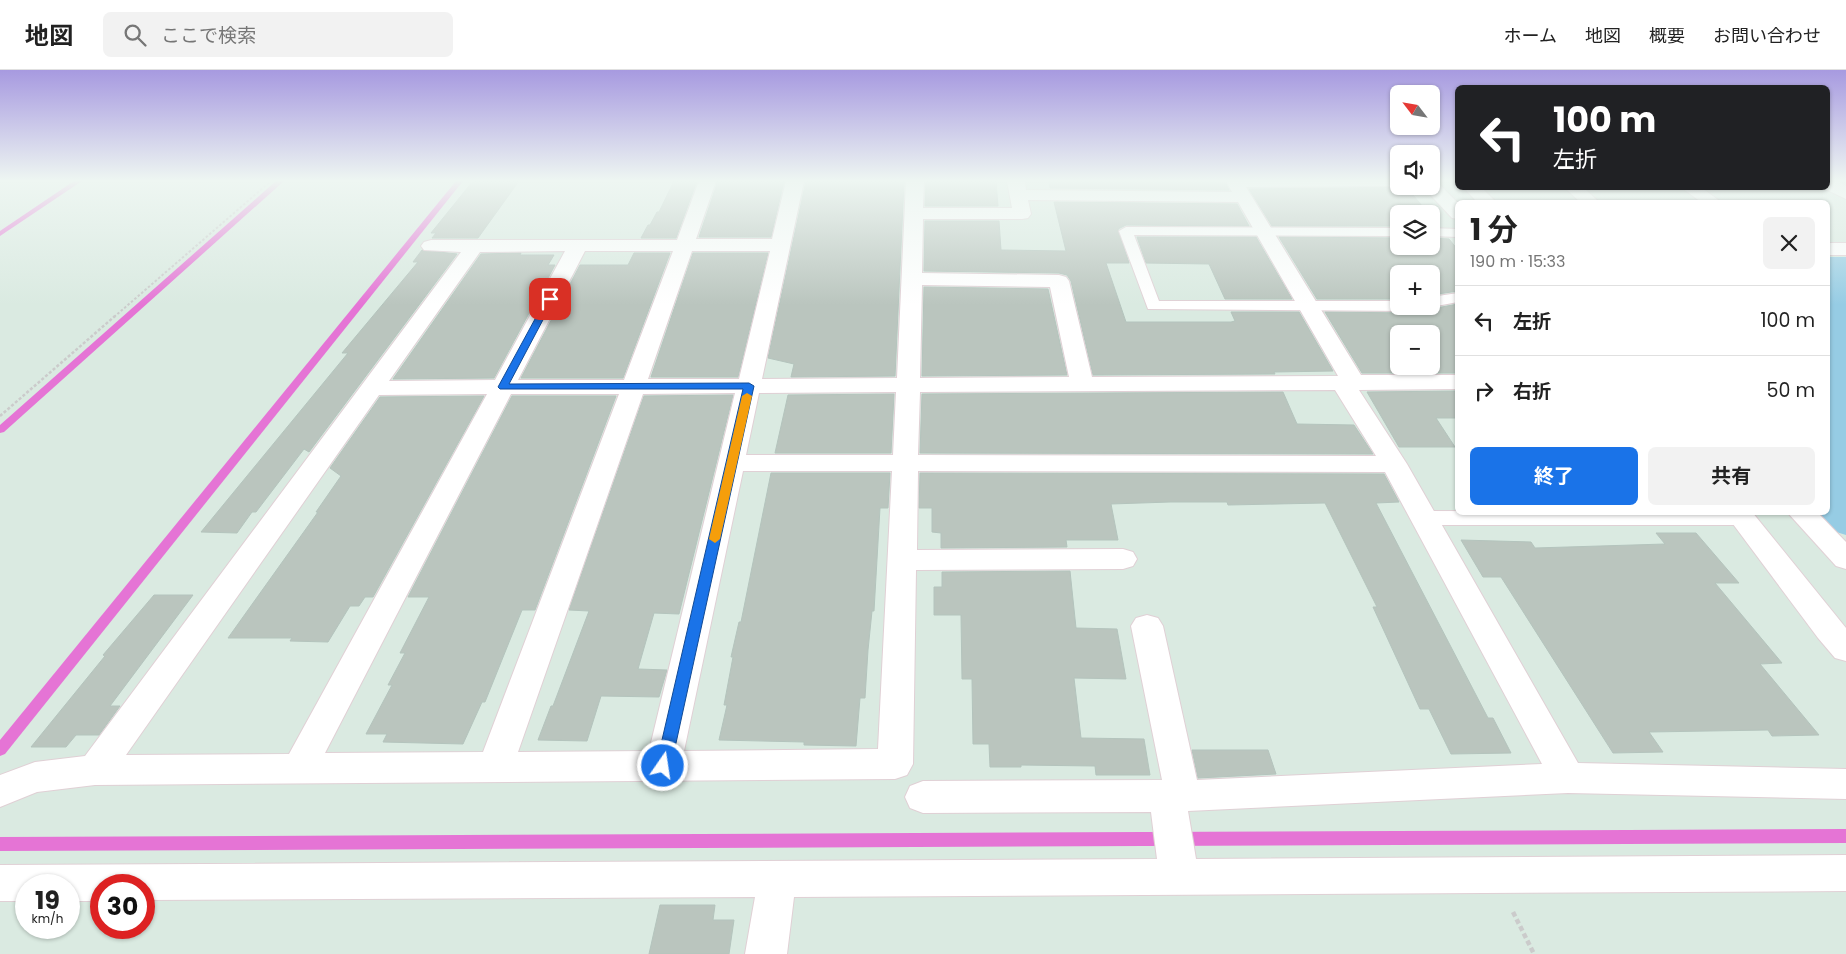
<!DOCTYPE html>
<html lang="ja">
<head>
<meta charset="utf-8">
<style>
	body { margin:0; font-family:Poppins,"Noto Sans JP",sans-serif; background:#f2f2f2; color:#222; height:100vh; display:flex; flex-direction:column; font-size:19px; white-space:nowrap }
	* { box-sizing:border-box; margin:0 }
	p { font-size:16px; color:#767676 }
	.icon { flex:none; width:28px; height:28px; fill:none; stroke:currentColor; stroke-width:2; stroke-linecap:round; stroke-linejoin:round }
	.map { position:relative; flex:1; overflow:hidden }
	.details { position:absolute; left:1455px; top:130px; width:375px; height:315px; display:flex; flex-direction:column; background:#fff; border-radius:8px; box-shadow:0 1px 4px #0004 }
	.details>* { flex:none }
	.guide { position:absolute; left:1455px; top:15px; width:375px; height:105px; border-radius:8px; box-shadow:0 1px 4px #0004; background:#202124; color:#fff; overflow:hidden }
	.needle { width:32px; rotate:301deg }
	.buttons { position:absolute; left:1390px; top:15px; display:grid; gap:10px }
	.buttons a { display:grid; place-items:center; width:50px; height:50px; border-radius:8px; background:#fff; box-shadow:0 1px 4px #0004; font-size:25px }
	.speed { position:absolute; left:15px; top:804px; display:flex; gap:10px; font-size:25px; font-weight:700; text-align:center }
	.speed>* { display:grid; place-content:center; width:65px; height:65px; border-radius:50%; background:#fff; box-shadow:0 1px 4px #0004; line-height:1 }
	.speed small { font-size:12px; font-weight:400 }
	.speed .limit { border:8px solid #d22; background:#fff; color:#111 }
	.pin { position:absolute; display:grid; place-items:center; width:42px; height:42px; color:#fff; margin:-21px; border-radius:10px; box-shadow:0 2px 8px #0006 }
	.me { position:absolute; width:55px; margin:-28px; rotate:13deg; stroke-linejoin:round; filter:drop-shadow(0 0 4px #0008) }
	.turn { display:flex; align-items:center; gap:18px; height:105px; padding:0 15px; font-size:22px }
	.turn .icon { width:65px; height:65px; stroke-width:2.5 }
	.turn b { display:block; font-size:35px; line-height:42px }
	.round { display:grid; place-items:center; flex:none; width:52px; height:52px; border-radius:8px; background:#f2f2f2 }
	.headline { display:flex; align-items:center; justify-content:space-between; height:85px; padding:0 15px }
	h1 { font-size:30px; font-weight:700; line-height:38px }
	.action { display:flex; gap:10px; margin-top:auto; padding:10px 15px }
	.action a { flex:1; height:58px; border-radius:8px; background:#1a73e8; color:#fff; font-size:20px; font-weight:700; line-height:58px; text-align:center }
	.action a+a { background:#f2f2f2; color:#222 }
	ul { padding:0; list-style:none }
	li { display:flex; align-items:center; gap:15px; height:70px; padding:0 15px; border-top:1px solid #e0e0e0 }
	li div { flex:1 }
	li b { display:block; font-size:19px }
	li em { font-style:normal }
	header { display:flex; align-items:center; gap:30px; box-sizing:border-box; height:70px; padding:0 25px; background:#fff; border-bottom:1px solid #e0e0e0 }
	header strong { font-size:24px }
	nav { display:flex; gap:28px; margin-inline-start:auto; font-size:18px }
	.search { width:350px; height:45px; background:#f2f2f2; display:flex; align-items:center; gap:12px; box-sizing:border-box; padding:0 18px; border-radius:8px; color:#767676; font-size:19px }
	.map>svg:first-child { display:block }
	.pitch { fill:#96cce4 }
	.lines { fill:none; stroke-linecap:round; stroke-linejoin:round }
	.stream { fill:#e574d5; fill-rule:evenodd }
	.building { fill:#bac5be; stroke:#b4c4bd; fill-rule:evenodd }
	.service-casing { stroke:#e0d0d5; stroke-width:2 }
	.minor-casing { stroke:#e0d0d5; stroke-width:2 }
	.tertiary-casing { stroke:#e0d0d5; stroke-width:2 }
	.path-far2 { stroke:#cbcbcb; stroke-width:2; stroke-dasharray:2.5 2; stroke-linecap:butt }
	.path-far1 { stroke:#cbcbcb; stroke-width:2.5; stroke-dasharray:3 2; stroke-linecap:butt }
	.path { stroke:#cbcbcb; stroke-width:4.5; stroke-dasharray:5 3; stroke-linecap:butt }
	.service { fill:#fff; fill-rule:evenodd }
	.minor { fill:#fff; fill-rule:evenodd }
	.tertiary { fill:#fff; fill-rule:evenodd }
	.route { fill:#1a73e8; stroke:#114b97 }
	.slow { fill:#f59e0b }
</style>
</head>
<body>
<header>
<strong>地図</strong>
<div class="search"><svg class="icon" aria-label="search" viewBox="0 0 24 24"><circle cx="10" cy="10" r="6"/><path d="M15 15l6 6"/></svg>ここで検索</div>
<nav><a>ホーム</a><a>地図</a><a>概要</a><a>お問い合わせ</a></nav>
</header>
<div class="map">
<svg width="1846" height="884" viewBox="0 0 1846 884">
	<rect width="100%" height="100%" fill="#daeae1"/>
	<polygon class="pitch" points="1828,187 1846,187 1846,465 1830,460 1813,443 1828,442"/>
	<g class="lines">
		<g class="stream">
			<polygon points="74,111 82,111 0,166 0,161"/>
			<polygon points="276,111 284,111 4,362 0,363 0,355"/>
			<polygon points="456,111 463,111 5,684 0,686 0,670"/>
			<polygon points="1846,759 1846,773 0,781 0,767"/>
		</g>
	</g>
	<g class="building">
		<polygon points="473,111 519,111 478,168 432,168 436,163 431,163"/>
		<polygon points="674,111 697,111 676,168 641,168 648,155 650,155 657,142 659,142"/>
		<polygon points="718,111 784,111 771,167 699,167"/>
		<polygon points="806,111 904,112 895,306 791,307 794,294 768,288"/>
		<polygon points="996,111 998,136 925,136 926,112"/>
		<polygon points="1049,112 1216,112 1217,114 1226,114 1229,120 1050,118"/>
		<polygon points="1404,117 1407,118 1429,144 1399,144 1399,156 1272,156 1249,119"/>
		<polygon points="1054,132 1237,134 1249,156 1126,155 1118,159 1129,193 1106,193 1126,252 1231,252 1235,251 1231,242 1299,242 1333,301 1274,302 1275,304 1093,305 1071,211 1067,205 1059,203 924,201 925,151 999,151 1001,180 1066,181"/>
		<polygon points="1137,167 1256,167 1292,229 1225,229 1209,194 1146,193"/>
		<polygon points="1279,167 1399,168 1399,176 1431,176 1431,168 1449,169 1458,180 1458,221 1431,225 1431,204 1399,204 1399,229 1317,229"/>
		<polygon points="422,180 457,184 309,382 304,379 256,442 252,442 237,463 201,462 348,283 342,283 418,192 413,192"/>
		<polygon points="521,183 520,185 554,185 548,195 555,195 494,308 393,309 481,184"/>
		<polygon points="634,183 670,183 623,308 521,308 580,195 628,195"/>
		<polygon points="693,183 768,183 738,307 651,307"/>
		<polygon points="924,217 1048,219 1067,305 922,306"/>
		<path d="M1458 234V303H1362L1325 242 1410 243 1420 236H1428L1431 239ZM1399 264H1431V296H1399Z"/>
		<polygon points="1458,321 1458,348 1436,348 1455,377 1399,377 1367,322"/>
		<polygon points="1283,322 1297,354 1354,355 1373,384 920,383 922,324"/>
		<polygon points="894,324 891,383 775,383 788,325"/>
		<polygon points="733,325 679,544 654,543 638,599 667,600 659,627 601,626 587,671 538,670 551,636 553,636 589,541 569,540 644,326"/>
		<polygon points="484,326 373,527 365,527 359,536 350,536 328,572 290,571 292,568 228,568 318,442 316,442 341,406 330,398 380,327"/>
		<polygon points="512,326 616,326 535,540 522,540 485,632 482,632 463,674 383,672 387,664 366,664 392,615 388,615 405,583 400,583 429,527 408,527"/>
		<polygon points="771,403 890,403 888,438 880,438 874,541 872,541 868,580 865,628 860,628 856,676 804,675 804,672 719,670 727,635 724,635 733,587 731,587 739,552 741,552"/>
		<polygon points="920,403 1384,404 1399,432 1376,433 1488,648 1493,648 1511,683 1451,684 1429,639 1420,639 1373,537 1377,537 1325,433 1228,435 1227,432 1170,432 1111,434 1118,470 1066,470 1067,477 941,478 941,463 932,462 932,438 919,438"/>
		<polygon points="1656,463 1696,463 1739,513 1715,513 1782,593 1760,594 1819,665 1772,666 1768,660 1649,662 1663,682 1613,683 1501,507 1483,507 1461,470 1531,472 1535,478 1665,474"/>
		<polygon points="1070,501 1076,558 1117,559 1126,609 1074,608 1081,668 1144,669 1150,705 1096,705 1095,696 1021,695 1021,697 990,697 989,674 973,674 972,609 962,609 961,545 934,545 934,517 942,517 942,502"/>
		<polygon points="154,525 193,525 110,636 120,636 99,665 76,665 66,677 31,677 105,586 103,585"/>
		<polygon points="1192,680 1268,680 1276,704 1198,708"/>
		<polygon points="660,835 715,835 713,850 734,850 729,884 649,884"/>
	</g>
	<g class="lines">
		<g class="service-casing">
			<g id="service">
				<polygon points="1126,157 1399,158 1399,166 1134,165 1159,231 1399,231 1399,236 1418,236 1415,239 1410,241 1148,239 1119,161"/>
				<polygon points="1431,158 1458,159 1458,167 1431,166"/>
				<polygon points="1458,223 1458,232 1431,237 1430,236 1431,236 1431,227"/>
				<polygon points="1424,441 1747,442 1753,448 1750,453 1743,455 1424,455 1417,453 1414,448 1417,443"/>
			</g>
		</g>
		<g class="minor-casing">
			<g id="minor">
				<path d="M699 111H716L696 169H772L786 111H804L762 309 897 308 906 111H924L923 138H1012L1007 111H1025L1026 120 1232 122 1226 111H1399V116H1403L1246 117 1361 305H1458V319L1359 320 1407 394 1578 693 1846 699V729L1568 723 1188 741 1196 789 1846 785V821L794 827 787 884H745L755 827 144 830V815H101V831H69V815H26V831H0V795L1157 789 1151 742 923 743 910 738 905 727 910 716 923 711 1162 710 1131 556 1136 548 1147 545 1158 548 1163 556 1197 710 1542 694 1385 402 918 401 917 480 1123 479 1133 482 1137 489 1133 496 1123 499 916 500 913 694 907 705 895 709 95 715 37 722 0 737V705L35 692 85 686 461 182 424 180 421 176 424 172 431 170H677ZM1028 130 1238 132 1338 306 1092 307 1069 211 1066 207 1059 205 922 203 923 149H1022L1028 148 1031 144ZM565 181 495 310 389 311 480 182ZM585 181H673L624 310H518ZM692 181H770L739 309H648ZM922 215 1050 217 1069 307 920 308ZM1335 320 1376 386 918 385 920 322ZM896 322 893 385H746L759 323ZM735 323 649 681 518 682 643 324ZM487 324 289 684 126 685 379 325ZM511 324H619L483 682 325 683ZM743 401H892L878 679 684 681Z"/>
				<polygon points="1828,111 1838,111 1846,116 1846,129 1823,118 1828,118"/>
				<polygon points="1464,118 1482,118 1496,132 1477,132"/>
				<polygon points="1565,118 1584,118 1599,132 1580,132"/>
				<polygon points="1682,118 1702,118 1721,132 1701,132"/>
				<rect x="1828" y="173" width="18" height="12"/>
				<polygon points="1787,442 1817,442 1846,472 1846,499 1836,496"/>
			</g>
		</g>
		<g class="tertiary-casing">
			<g id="tertiary">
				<polygon points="1431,111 1437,112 1458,133 1458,149 1452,148 1422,116 1431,116"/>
				<polygon points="1724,442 1752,442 1846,558 1846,591 1835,588 1818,568"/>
			</g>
		</g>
		<polyline class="path-far2" points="114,247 271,111"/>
		<polyline class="path-far1" points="0,346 115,246"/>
		<polyline class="path" points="1513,842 1534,884"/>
		<use href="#service" class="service"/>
		<use href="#minor" class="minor"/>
		<use href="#tertiary" class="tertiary"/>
	</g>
	<linearGradient id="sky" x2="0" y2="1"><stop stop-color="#a79ae0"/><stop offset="0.47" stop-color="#eef6f2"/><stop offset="1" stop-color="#eef6f2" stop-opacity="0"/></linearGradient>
	<rect width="1846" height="235" fill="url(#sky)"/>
	<polygon class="route" points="547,227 554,229 509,314 749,313 754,316 671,696 668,700 663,702 658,700 656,696 743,319 500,319 498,317"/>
	<polygon class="slow" points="747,323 752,326 720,469 715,473 709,469 742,326"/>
</svg>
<div class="buttons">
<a><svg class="needle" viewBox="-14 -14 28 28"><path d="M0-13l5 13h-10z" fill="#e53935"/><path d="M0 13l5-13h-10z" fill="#767676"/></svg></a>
<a><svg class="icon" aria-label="sound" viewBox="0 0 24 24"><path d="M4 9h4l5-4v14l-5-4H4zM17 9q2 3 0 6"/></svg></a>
<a><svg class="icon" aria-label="layers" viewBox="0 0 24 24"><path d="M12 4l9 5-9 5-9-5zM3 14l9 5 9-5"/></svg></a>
<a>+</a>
<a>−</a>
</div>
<div class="speed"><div>19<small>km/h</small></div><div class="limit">30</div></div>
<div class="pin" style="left:550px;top:229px;background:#d93025"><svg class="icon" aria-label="arrive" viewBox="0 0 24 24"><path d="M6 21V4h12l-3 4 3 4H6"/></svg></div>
<svg class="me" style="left:663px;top:696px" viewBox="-20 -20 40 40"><circle r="17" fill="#1a73e8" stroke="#fff" stroke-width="3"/><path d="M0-11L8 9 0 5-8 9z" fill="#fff"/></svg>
<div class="guide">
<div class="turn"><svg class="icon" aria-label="left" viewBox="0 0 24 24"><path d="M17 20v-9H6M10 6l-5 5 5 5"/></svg><div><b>100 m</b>左折</div></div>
</div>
<section class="details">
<div class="headline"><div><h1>1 分</h1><p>190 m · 15:33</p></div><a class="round"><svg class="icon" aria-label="close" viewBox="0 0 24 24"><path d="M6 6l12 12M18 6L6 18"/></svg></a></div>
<ul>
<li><svg class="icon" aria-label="left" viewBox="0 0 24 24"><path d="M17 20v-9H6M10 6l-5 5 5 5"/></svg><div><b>左折</b></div><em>100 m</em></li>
<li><svg class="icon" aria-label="right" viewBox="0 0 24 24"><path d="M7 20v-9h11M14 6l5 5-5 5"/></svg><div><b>右折</b></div><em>50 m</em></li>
</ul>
<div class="action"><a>終了</a><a>共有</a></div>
</section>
</div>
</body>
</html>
